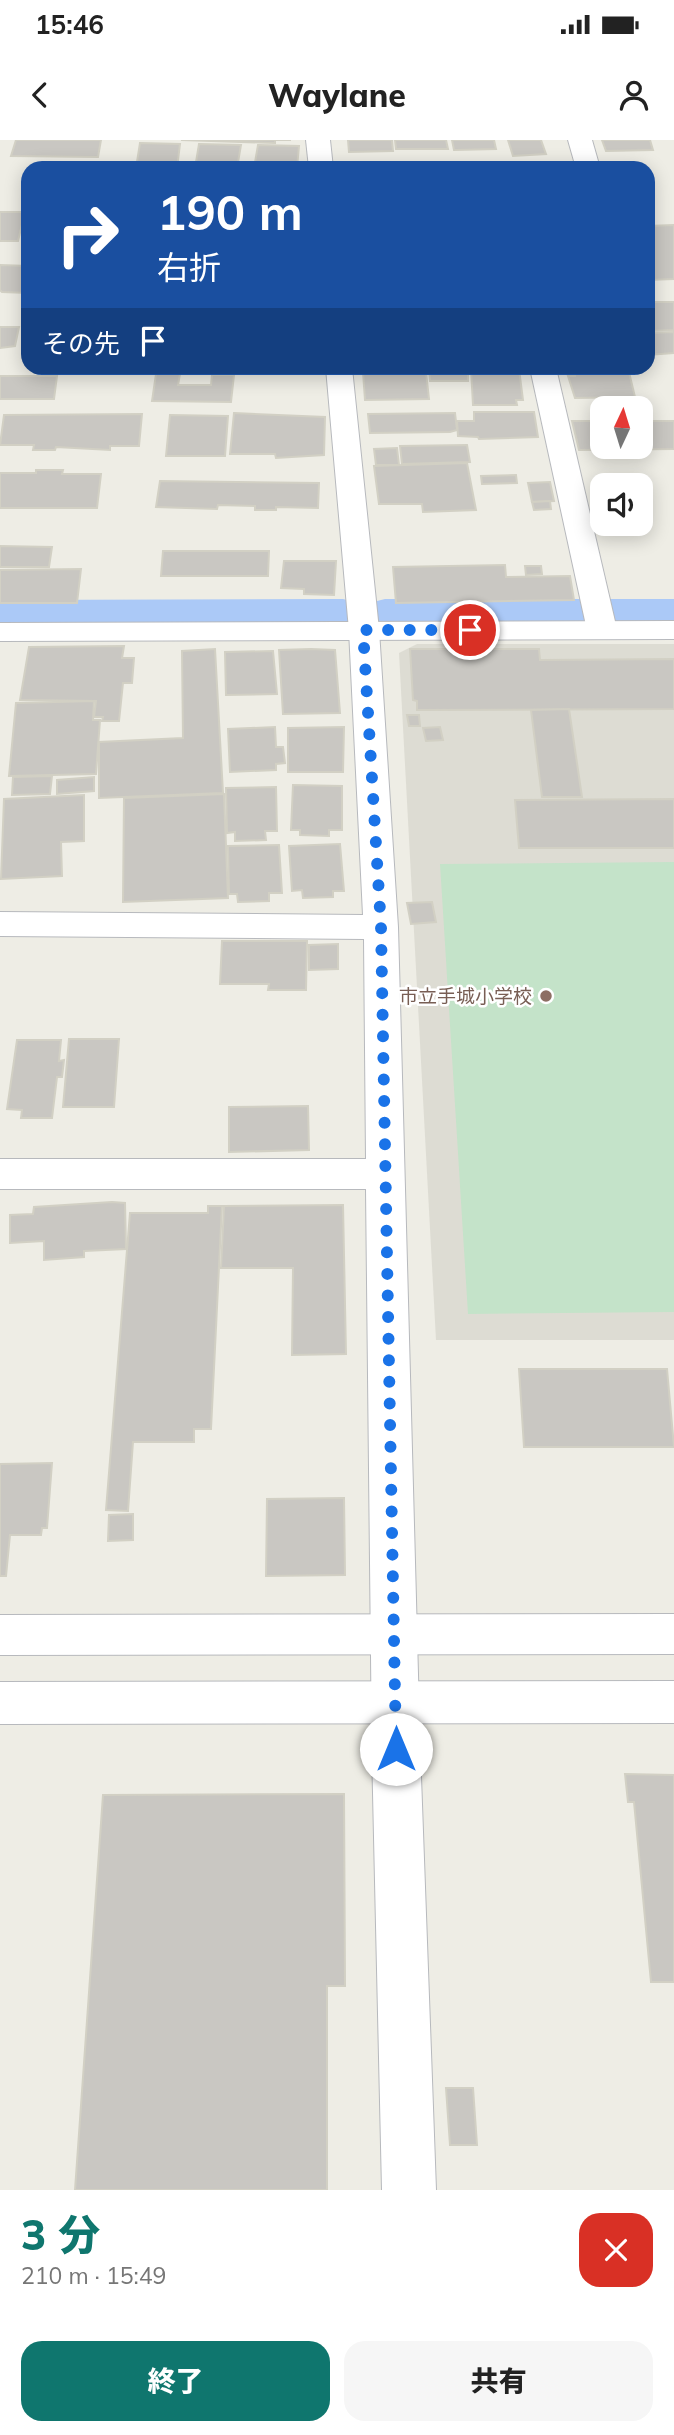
<!DOCTYPE html>
<html lang="ja">
<head>
<meta charset="utf-8">
<style>
	body { margin:0; font-family:Mulish,"Noto Sans JP",sans-serif; background:#f6f6f6; color:#222; height:100vh; display:flex; flex-direction:column; font-size:26px; white-space:nowrap }
	* { box-sizing:border-box; margin:0 }
	p { font-size:23px; color:#767676 }
	.icon { flex:none; width:38px; height:38px; fill:none; stroke:currentColor; stroke-width:2; stroke-linecap:round; stroke-linejoin:round }
	.map { position:relative; height:2050px; overflow:hidden }
	.panel { display:flex; flex-direction:column; background:#fff; flex:1 }
	.panel>* { flex:none }
	.guide { position:absolute; left:21px; top:21px; width:634px; height:214px; border-radius:21px; box-shadow:0 4px 18px #0003; background:#1a4fa0; color:#fff; overflow:hidden }
	.needle { width:46px; rotate:4deg }
	.buttons { position:absolute; left:590px; top:256px; display:grid; gap:14px }
	.buttons a { display:grid; place-items:center; width:63px; height:63px; border-radius:14px; background:#fff; box-shadow:0 4px 18px #0003; font-size:35px }
	.pin { position:absolute; display:grid; place-items:center; width:60px; height:60px; color:#fff; margin:-30px; border:4px solid #fff; border-radius:50%; box-shadow:0 2px 7px #0007 }
	.me { position:absolute; width:77px; margin:-38px; rotate:0deg; stroke-linejoin:round; filter:drop-shadow(0 0 5px #0008) }
	.turn { display:flex; align-items:center; gap:24px; height:147px; padding:0 21px; font-size:32px }
	.turn .icon { width:91px; height:91px; stroke-width:2.5 }
	.turn b { display:block; font-size:49px; line-height:60px }
	.then { display:flex; align-items:center; height:66px; padding:0 21px; background:#0003; gap:14px; font-size:26px }
	.round { display:grid; place-items:center; flex:none; width:74px; height:74px; border-radius:21px; background:#f6f6f6 }
	.head { display:flex; align-items:center; justify-content:space-between; height:119px; padding:0 21px }
	h1 { font-size:42px; font-weight:800; line-height:52px; color:#0f766e }
	.action { display:flex; gap:14px; margin-top:auto; padding:14px 21px }
	.action a { flex:1; height:80px; border-radius:21px; background:#0f766e; color:#fff; font-size:28px; font-weight:800; line-height:80px; text-align:center }
	.action a+a { background:#f6f6f6; color:#222 }
	.status { display:flex; justify-content:space-between; align-items:center; height:49px; padding:0 35px; background:#fff; direction:ltr }
	.status svg { height:19px; fill:currentColor }
	header { display:flex; justify-content:space-between; align-items:center; height:91px; padding:0 21px; background:#fff; font-size:32px; font-weight:800 }
	.map>svg:first-child { display:block }
	.education { fill:#dddcd3 }
	.green { fill:#c4e3c9 }
	.lines { fill:none; stroke-linecap:round; stroke-linejoin:round }
	.canal { fill:#abc9f7; fill-rule:evenodd }
	.building { fill:#c9c7c2; stroke:#d2d0c4; stroke-width:2 }
	.minor-casing { stroke:#b7b9bd; stroke-width:2 }
	.tertiary-casing { stroke:#b7b9bd; stroke-width:2 }
	.minor { fill:#fff; fill-rule:evenodd }
	.tertiary { fill:#fff; fill-rule:evenodd }
	.route { stroke:#1a73e8; stroke-width:12; stroke-dasharray:0 21.6 }
	.education-dot { fill:#8d6e63; stroke:#fff; stroke-width:2.5 }
	.labels { text-anchor:middle; dominant-baseline:central; stroke-width:5; stroke-linejoin:round; paint-order:stroke }
	.education-label { font-size:19px; fill:#785e54; stroke:#fff; text-anchor:end }
</style>
</head>
<body>
<div class="status"><b>15:46</b><svg viewBox="0 0 49 12"><path d="M0 12V9h3v3zM5 12V6h3v6zM10 12V3h3v9zM15 12V0h3v12zM26 1h20v11H26zM47 4h2v5h-2z"/></svg></div>
<header><svg class="icon" aria-label="back" viewBox="0 0 24 24"><path d="M15 5l-7 7 7 7"/></svg>Waylane<svg class="icon" aria-label="person" viewBox="0 0 24 24"><circle cx="12" cy="8" r="4"/><path d="M4 21q1-7 8-7t8 7"/></svg></header>
<div class="map">
<svg width="674" height="2050" viewBox="0 0 674 2050">
	<rect width="100%" height="100%" fill="#eeede5"/>
	<polygon class="education" points="417,504 674,504 674,1200 436,1200 399,513"/>
	<polygon class="green" points="674,722 674,1172 468,1174 440,724"/>
	<g class="lines">
		<polygon class="canal" points="343,459 359,463 364,471 369,463 385,459 579,459 594,463 609,459 674,459 674,485 609,485 594,481 579,485 385,485 369,481 364,473 359,481 343,485 0,486 0,460"/>
	</g>
	<g class="building">
		<polygon points="16,0 101,0 98,17 11,16"/>
		<polygon points="181,0 291,0 275,0 275,3"/>
		<polygon points="348,0 392,0 393,11 349,12"/>
		<polygon points="395,0 446,0 448,9 396,9"/>
		<polygon points="452,0 494,0 496,9 454,10"/>
		<polygon points="508,0 541,0 546,14 513,16"/>
		<polygon points="602,0 650,0 653,10 606,11"/>
		<polygon points="140,3 180,4 177,28 136,28"/>
		<polygon points="199,4 241,5 237,28 195,28"/>
		<polygon points="258,5 299,6 297,28 254,28"/>
		<polygon points="546,22 547,28 513,28 512,23"/>
		<polygon points="0,72 25,72 18,101 0,101"/>
		<polygon points="674,85 674,139 648,140 648,86"/>
		<polygon points="0,125 28,126 28,153 2,152 0,150"/>
		<polygon points="648,162 674,162 674,190 648,191"/>
		<polygon points="0,187 19,187 15,206 0,208"/>
		<polygon points="674,192 674,213 648,215 648,193"/>
		<polygon points="381,228 425,228 425,230 381,231"/>
		<polygon points="429,228 468,228 468,241 430,241"/>
		<polygon points="628,228 635,257 575,258 568,236 575,236 574,229"/>
		<polygon points="471,229 519,229 523,260 516,260 517,265 473,265"/>
		<polygon points="363,232 426,232 429,259 365,260"/>
		<polygon points="156,234 180,234 178,245 211,245 212,235 234,235 231,262 152,261"/>
		<polygon points="0,236 57,236 54,259 0,259"/>
		<polygon points="474,272 534,272 538,297 479,299 478,297 458,296 457,281 474,281"/>
		<polygon points="234,273 325,277 324,315 276,318 275,314 230,314"/>
		<polygon points="455,273 457,290 450,292 370,293 368,274"/>
		<polygon points="142,274 139,306 110,306 110,310 56,307 55,310 33,310 34,305 0,305 4,275"/>
		<polygon points="170,275 228,276 225,316 166,316"/>
		<polygon points="572,281 602,281 602,306 640,306 640,281 674,281 674,309 579,310"/>
		<polygon points="467,305 470,322 402,324 400,306"/>
		<polygon points="397,308 399,325 376,325 374,309"/>
		<polygon points="467,323 476,370 423,372 422,364 379,364 374,326"/>
		<polygon points="36,330 63,330 62,334 101,334 97,368 0,368 0,333 36,333"/>
		<polygon points="516,335 517,343 482,344 481,336"/>
		<polygon points="160,341 319,343 318,368 276,367 276,370 255,370 255,366 218,365 217,369 156,367"/>
		<polygon points="550,342 554,361 532,362 528,343"/>
		<polygon points="550,361 551,369 534,370 532,362"/>
		<polygon points="0,406 52,407 49,427 0,427"/>
		<polygon points="163,411 269,411 268,436 161,436"/>
		<polygon points="284,421 336,421 334,455 304,454 304,449 281,448"/>
		<polygon points="505,425 506,437 570,436 574,460 396,463 393,427"/>
		<polygon points="525,426 541,426 542,434 526,435"/>
		<polygon points="81,429 77,463 0,463 0,430"/>
		<polygon points="124,506 122,518 134,518 132,543 123,543 119,581 102,581 103,577 94,577 96,561 20,560 29,507"/>
		<polygon points="215,509 223,653 99,658 99,602 183,598 182,511"/>
		<polygon points="311,509 335,510 340,573 283,574 279,510"/>
		<polygon points="410,509 539,509 540,520 674,519 674,569 417,570 417,561 413,560"/>
		<polygon points="273,511 277,554 226,555 225,512"/>
		<polygon points="94,561 93,580 100,580 96,634 9,636 16,563"/>
		<polygon points="569,569 582,657 542,657 531,570"/>
		<polygon points="407,575 419,575 420,586 409,586"/>
		<polygon points="275,587 276,607 283,607 285,623 276,624 276,630 230,632 228,589"/>
		<polygon points="344,587 343,632 288,632 288,588"/>
		<polygon points="440,587 443,600 426,601 423,588"/>
		<polygon points="52,636 50,654 12,655 13,637"/>
		<polygon points="94,637 94,651 57,654 57,640"/>
		<polygon points="293,645 342,646 342,690 329,690 329,696 300,695 300,690 291,690"/>
		<polygon points="276,647 277,691 265,691 266,700 235,701 235,692 227,693 226,648"/>
		<polygon points="224,654 228,758 123,762 124,658"/>
		<polygon points="84,655 84,701 61,702 62,736 1,739 4,659"/>
		<polygon points="674,659 674,708 519,708 515,660"/>
		<polygon points="340,704 344,751 333,751 333,757 303,758 302,750 292,751 289,706"/>
		<polygon points="279,705 282,753 269,753 269,761 238,762 237,754 229,754 228,706"/>
		<polygon points="432,762 436,782 411,784 407,763"/>
		<polygon points="222,801 307,801 306,850 268,850 269,844 220,844"/>
		<polygon points="338,804 338,829 309,830 309,805"/>
		<polygon points="69,899 119,899 114,967 63,967"/>
		<polygon points="17,900 61,900 59,921 64,920 62,937 57,937 52,978 21,978 22,970 7,969"/>
		<polygon points="308,966 309,1010 229,1012 229,967"/>
		<polygon points="112,1062 125,1063 126,1109 84,1111 84,1117 44,1120 44,1101 10,1103 10,1075 33,1074 34,1067"/>
		<polygon points="343,1065 346,1214 292,1215 293,1128 221,1128 224,1066"/>
		<polygon points="208,1066 222,1066 211,1289 194,1289 194,1302 133,1302 128,1371 106,1370 130,1073 208,1073"/>
		<polygon points="519,1229 667,1229 674,1307 524,1307"/>
		<polygon points="52,1323 47,1388 42,1388 41,1395 10,1395 6,1436 0,1436 0,1324"/>
		<polygon points="344,1358 345,1435 266,1436 267,1359"/>
		<polygon points="133,1374 133,1400 108,1401 109,1375"/>
		<polygon points="625,1634 674,1635 674,1842 651,1842 634,1662 628,1662"/>
		<polygon points="344,1654 345,1846 327,1846 327,2050 75,2050 103,1655"/>
		<polygon points="446,1948 473,1948 477,2005 450,2005"/>
	</g>
	<g class="lines">
		<g class="minor-casing">
			<g id="minor">
				<polygon points="306,0 330,0 333,28 309,28"/>
				<polygon points="568,0 592,0 600,28 576,28"/>
				<polygon points="326,228 352,228 379,490 398,787 420,1609 436,2050 382,2050 372,1609 366,1049 0,1049 0,1019 366,1019 364,799 0,796 0,772 363,775 349,490"/>
				<polygon points="530,228 556,228 617,490 613,496 602,499 591,496 587,490"/>
			</g>
		</g>
		<g class="tertiary-casing">
			<g id="tertiary">
				<polygon points="674,481 674,499 0,501 0,483"/>
				<polygon points="674,1474 674,1514 0,1515 0,1475"/>
				<polygon points="674,1541 674,1583 0,1584 0,1542"/>
			</g>
		</g>
		<use href="#minor" class="minor"/>
		<use href="#tertiary" class="tertiary"/>
	</g>
	<g class="lines">
		<polyline class="route" points="396,1609 381,787 363,490 470,490"/>
	</g>
	<circle class="education-dot" cx="546" cy="856" r="7"/>
	<g class="labels">
		<g class="education-label">
			<text x="532" y="856">市立手城小学校</text>
		</g>
	</g>
</svg>
<div class="buttons">
<a><svg class="needle" viewBox="-14 -14 28 28"><path d="M0-13l5 13h-10z" fill="#e53935"/><path d="M0 13l5-13h-10z" fill="#767676"/></svg></a>
<a><svg class="icon" aria-label="sound" viewBox="0 0 24 24"><path d="M4 9h4l5-4v14l-5-4H4zM17 9q2 3 0 6"/></svg></a>
</div>
<div class="pin" style="left:470px;top:490px;background:#d93025"><svg class="icon" aria-label="arrive" viewBox="0 0 24 24"><path d="M6 21V4h12l-3 4 3 4H6"/></svg></div>
<svg class="me" style="left:396px;top:1609px" viewBox="-20 -20 40 40"><circle r="19" fill="#fff"/><path d="M0-13L10 11 0 6-10 11z" fill="#1a73e8"/></svg>
<div class="guide">
<div class="turn"><svg class="icon" aria-label="right" viewBox="0 0 24 24"><path d="M7 20v-9h11M14 6l5 5-5 5"/></svg><div><b>190 m</b>右折</div></div>
<div class="then">その先<svg class="icon" aria-label="arrive" viewBox="0 0 24 24"><path d="M6 21V4h12l-3 4 3 4H6"/></svg></div>
</div>
</div>
<section class="panel">
<div class="head"><div><h1>3 分</h1><p>210 m · 15:49</p></div><a class="round" style="background:#d93025;color:#fff"><svg class="icon" aria-label="close" viewBox="0 0 24 24"><path d="M6 6l12 12M18 6L6 18"/></svg></a></div>
<div class="action"><a>終了</a><a>共有</a></div>
</section>
</body>
</html>
